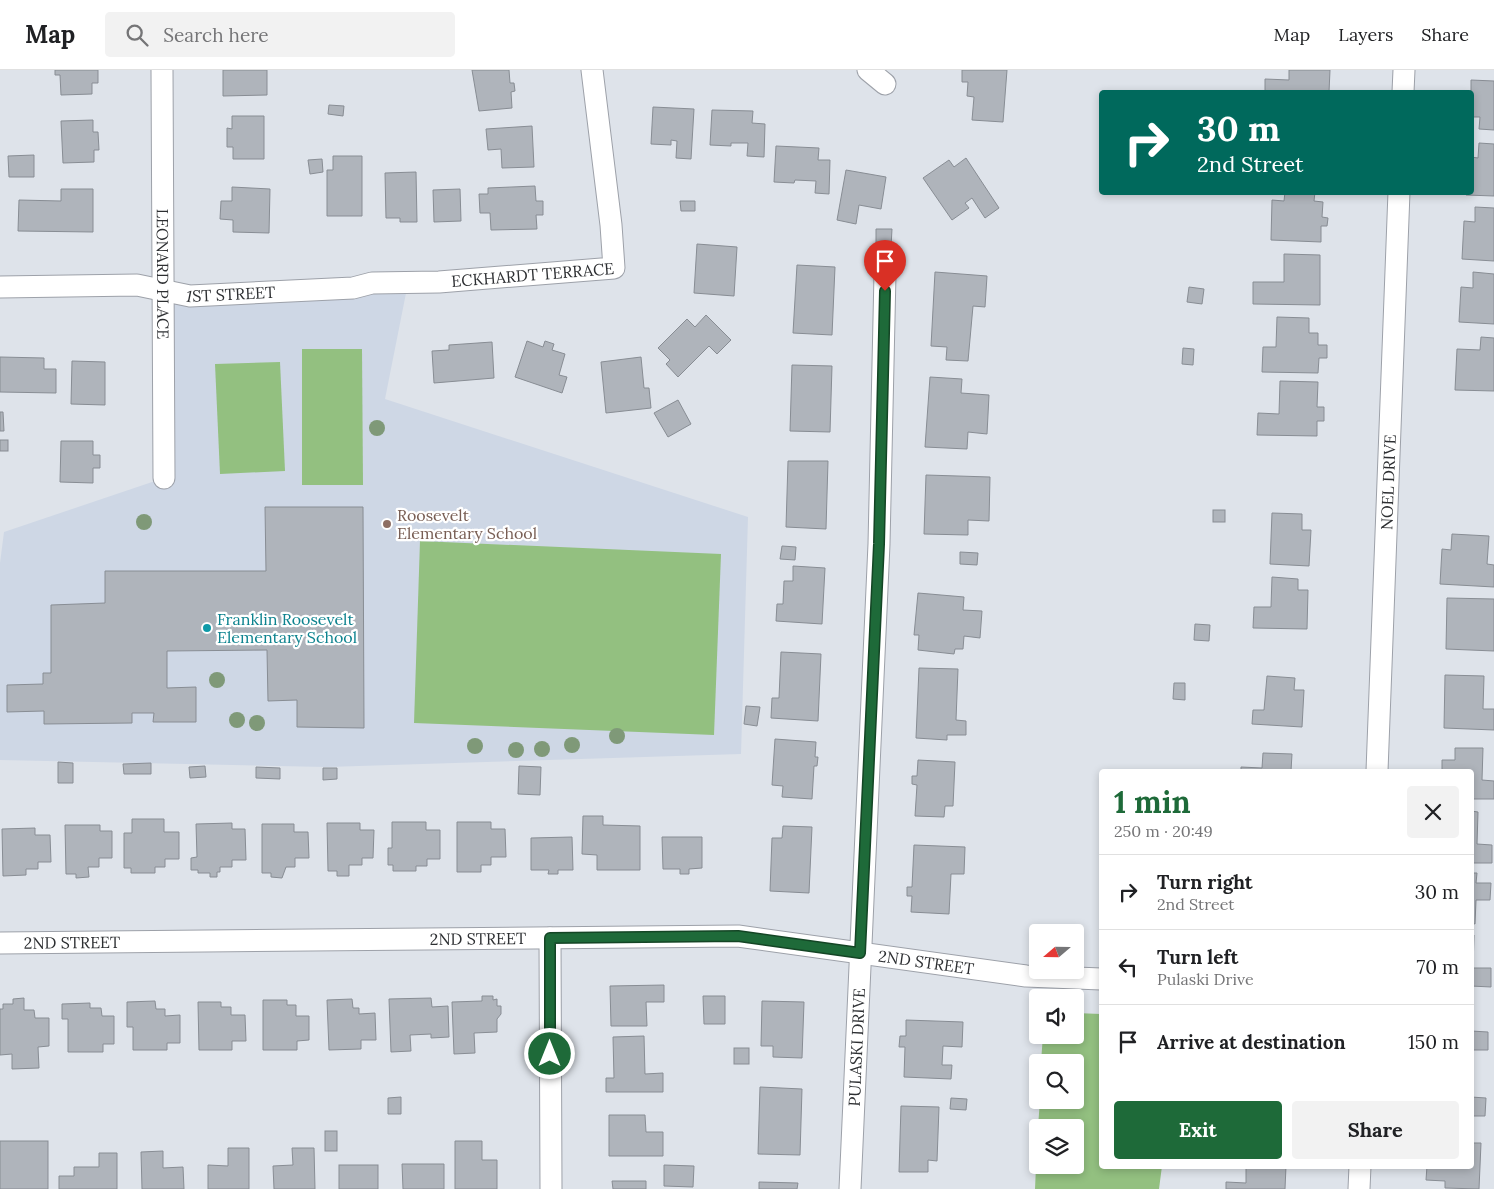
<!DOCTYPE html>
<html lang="en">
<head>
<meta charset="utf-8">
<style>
	body { margin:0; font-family:Lora,serif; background:#f2f2f2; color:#202124; height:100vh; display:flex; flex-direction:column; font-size:19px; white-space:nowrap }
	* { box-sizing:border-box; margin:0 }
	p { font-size:16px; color:#757577 }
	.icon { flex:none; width:28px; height:28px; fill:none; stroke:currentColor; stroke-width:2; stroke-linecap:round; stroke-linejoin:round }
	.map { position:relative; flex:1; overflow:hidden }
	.sheet { position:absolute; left:1099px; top:699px; width:375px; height:400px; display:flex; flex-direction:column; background:#fff; border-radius:5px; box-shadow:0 2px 8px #0003 }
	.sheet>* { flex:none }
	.hud { position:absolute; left:1099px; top:20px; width:375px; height:105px; border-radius:5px; box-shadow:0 2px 8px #0003; background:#00695c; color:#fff; overflow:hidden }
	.needle { width:32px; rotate:250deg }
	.controls { position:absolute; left:1029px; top:854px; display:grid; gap:10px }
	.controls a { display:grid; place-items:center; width:55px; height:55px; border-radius:5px; background:#fff; box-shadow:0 2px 8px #0003; font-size:25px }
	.pin { position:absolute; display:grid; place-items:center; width:42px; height:42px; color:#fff; margin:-51px -21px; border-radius:50% 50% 50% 0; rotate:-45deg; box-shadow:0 0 5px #0007 }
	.pin .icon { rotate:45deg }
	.me { position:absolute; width:55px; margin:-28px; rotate:0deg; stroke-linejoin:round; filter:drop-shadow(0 0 4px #0008) }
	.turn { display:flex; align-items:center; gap:18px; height:105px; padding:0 15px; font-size:22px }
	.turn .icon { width:65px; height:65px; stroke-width:2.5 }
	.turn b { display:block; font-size:35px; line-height:42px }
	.round { display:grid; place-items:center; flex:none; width:52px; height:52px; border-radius:5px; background:#f2f2f2 }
	.headline { display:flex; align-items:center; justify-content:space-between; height:85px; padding:0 15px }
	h1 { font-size:30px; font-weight:700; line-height:38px; color:#1e6a39 }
	.primary-button { display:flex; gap:10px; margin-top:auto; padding:10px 15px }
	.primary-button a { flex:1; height:58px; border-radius:5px; background:#1e6a39; color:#fff; font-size:20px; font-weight:700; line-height:58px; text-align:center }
	.primary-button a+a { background:#f2f2f2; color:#202124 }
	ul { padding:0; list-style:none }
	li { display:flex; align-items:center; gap:15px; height:75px; padding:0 15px; border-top:1px solid #e0e0e0 }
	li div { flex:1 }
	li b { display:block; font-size:19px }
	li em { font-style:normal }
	header { display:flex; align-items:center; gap:30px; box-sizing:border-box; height:70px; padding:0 25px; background:#fff; border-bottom:1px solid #e0e0e0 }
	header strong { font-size:24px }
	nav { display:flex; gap:28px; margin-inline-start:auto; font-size:18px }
	.search { width:350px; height:45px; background:#f2f2f2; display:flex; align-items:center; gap:12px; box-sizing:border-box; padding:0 18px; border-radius:5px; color:#757577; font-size:19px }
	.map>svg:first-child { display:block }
	.built { fill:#ced7e5 }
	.green { fill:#93c080 }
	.building { fill:#afb4bb; stroke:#888d94 }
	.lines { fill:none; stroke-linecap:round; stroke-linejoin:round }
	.minor-casing { stroke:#9da1a9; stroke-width:23 }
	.minor { stroke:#fff; stroke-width:21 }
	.tree { fill:#7f9978 }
	.route-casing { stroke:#144525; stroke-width:12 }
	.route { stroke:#1e6a39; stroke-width:9 }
	.education-dot { fill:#8d6e63; stroke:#fff; stroke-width:2 }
	.culture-dot { fill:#0f9aa8; stroke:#fff; stroke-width:2 }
	.labels { text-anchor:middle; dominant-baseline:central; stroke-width:4.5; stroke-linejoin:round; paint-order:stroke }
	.street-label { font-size:16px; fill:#2d2f32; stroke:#fff }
	.education-label { font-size:16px; fill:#785e54; stroke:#fff; text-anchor:start }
	.culture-label { font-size:16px; fill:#0d838f; stroke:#fff; text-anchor:start }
</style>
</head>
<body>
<header>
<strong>Map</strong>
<div class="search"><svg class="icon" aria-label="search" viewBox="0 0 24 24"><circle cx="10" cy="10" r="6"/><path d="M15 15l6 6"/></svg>Search here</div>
<nav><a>Map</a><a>Layers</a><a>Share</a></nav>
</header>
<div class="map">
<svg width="1494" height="1119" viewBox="0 0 1494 1119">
	<rect width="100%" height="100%" fill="#dee3ea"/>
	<polygon class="built" points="408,213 385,329 748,447 741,684 327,697 0,690 0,493 4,462 164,408 163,220"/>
	<g class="green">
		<polygon points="302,279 362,279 363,415 302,415"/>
		<polygon points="280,292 285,401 220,404 215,294"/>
		<polygon points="420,471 721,484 714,665 414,653"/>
		<polygon points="1075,943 1101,944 1101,1096 1162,1096 1159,1119 1035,1119 1037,1074 1038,1095 1075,1095 1075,1058 1038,1057 1040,1030 1075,1030 1075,992 1041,992 1043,965 1075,965"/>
	</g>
	<g class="building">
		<polygon points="55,0 98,0 98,13 92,13 92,24 61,25 60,5 55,5"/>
		<polygon points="223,0 267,0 267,25 223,26"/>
		<polygon points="472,0 509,0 510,13 514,13 515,21 511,22 512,38 479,41"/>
		<polygon points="962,0 1007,0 1003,52 972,50 974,27 967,26 968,12 962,12"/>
		<polygon points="1289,0 1330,0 1329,22 1265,22 1265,9 1289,10"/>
		<polygon points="1471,10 1494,11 1494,60 1479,59 1480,47 1471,47"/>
		<polygon points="329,35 344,36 343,46 328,44"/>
		<polygon points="653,37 694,39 691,89 676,88 677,71 671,70 671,75 651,74"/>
		<polygon points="712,40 753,41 752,53 765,54 764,87 747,86 748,73 731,73 731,76 710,75"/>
		<polygon points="232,46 264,46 264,89 233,89 233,77 227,77 227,58 232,59"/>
		<polygon points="93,50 93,62 98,62 99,80 94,80 94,92 63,93 61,51"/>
		<polygon points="532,56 534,97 502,98 501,79 488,80 486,59"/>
		<polygon points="1479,73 1494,74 1494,126 1466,125 1466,122 1471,122 1471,87 1478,88"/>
		<polygon points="776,76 819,78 818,90 830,90 829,124 815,123 816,111 795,110 794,113 774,112"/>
		<polygon points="34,85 34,107 9,107 8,86"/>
		<polygon points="333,86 362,86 362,146 327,146 327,100 333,100"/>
		<polygon points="966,88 999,138 985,148 972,128 965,133 969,138 952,150 923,108 949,90 954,97"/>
		<polygon points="322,89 323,102 310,104 308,90"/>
		<polygon points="846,100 886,107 881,139 859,135 856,154 837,150"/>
		<polygon points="416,102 417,152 400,152 400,148 386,148 385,103"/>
		<polygon points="535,116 536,131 543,131 543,145 536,145 537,159 491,160 490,143 480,143 479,124 488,124 488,118"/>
		<polygon points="232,117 270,119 269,163 233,162 233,150 220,149 221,131 232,131"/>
		<polygon points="61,119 93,119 93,162 18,161 19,130 61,131"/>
		<polygon points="460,119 461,151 434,152 433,120"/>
		<polygon points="1285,122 1315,122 1314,131 1323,132 1322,147 1328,148 1327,156 1321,156 1321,172 1271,170 1272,130 1284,131"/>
		<polygon points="680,131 695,131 695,141 681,141"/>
		<polygon points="1475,137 1494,138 1494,191 1462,189 1464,151 1475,152"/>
		<polygon points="876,159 892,159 891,177 876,177"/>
		<polygon points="697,174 737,177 734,226 694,223"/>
		<polygon points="1284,184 1320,185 1320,235 1253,234 1253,212 1284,212"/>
		<polygon points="797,195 835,197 832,265 793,263"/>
		<polygon points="935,202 987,206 985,237 973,236 968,291 946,290 947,277 931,276"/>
		<polygon points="1473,202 1494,204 1494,254 1459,252 1461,217 1473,218"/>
		<polygon points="1189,217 1204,219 1202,234 1187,232"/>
		<polygon points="706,245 731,270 717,284 709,276 678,307 666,294 670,290 658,278 687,249 695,257"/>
		<polygon points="1277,247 1309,248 1309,263 1318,263 1318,275 1327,275 1327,288 1319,288 1318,303 1262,302 1263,277 1276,277"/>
		<polygon points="1481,267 1494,268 1494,321 1455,320 1457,279 1480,280"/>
		<polygon points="527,271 543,277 545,271 554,274 552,280 565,284 559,305 567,307 562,323 515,307"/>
		<polygon points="492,272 494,308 434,313 432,281 449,280 449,275"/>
		<polygon points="1183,278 1194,279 1193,295 1182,294"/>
		<polygon points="0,287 44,288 44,299 56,299 56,323 0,322"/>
		<polygon points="641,287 644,318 649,318 651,338 606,343 601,292"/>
		<polygon points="72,291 105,292 105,335 71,334"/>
		<polygon points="792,295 832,296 830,362 790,361"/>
		<polygon points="930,307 962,309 961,323 989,325 987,364 968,362 967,379 925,377"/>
		<polygon points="1280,311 1318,312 1317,337 1324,337 1324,351 1317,351 1317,366 1257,365 1258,343 1279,344"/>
		<polygon points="678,330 691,354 668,367 654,343"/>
		<polygon points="0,342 3,342 4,361 0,361"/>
		<rect x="0" y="370" width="8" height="11"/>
		<polygon points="61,371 93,371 93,385 100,385 100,398 93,398 93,413 60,412"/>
		<polygon points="788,391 828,391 826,459 786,457"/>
		<polygon points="926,405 990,407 989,451 968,450 968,465 924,464"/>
		<polygon points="265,437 363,437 364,658 297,657 297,630 268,631 267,580 167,581 167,618 196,617 196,652 153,652 154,643 132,643 132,653 44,654 44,641 7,642 7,615 43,614 43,603 51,603 51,535 105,533 105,501 266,501"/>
		<rect x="1213" y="440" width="12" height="12"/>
		<polygon points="1272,443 1302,444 1302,460 1311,460 1309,496 1270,494"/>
		<polygon points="1452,464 1489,466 1487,494 1494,495 1494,517 1440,514 1442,479 1451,480"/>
		<polygon points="782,476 796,477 795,490 780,489"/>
		<polygon points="960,482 978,483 977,495 960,494"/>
		<polygon points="793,496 825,498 822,554 776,551 777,534 783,534 784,511 793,511"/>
		<polygon points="1272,507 1298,509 1298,520 1308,520 1307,559 1253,558 1254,537 1271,537"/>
		<polygon points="918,523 964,527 963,540 982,541 980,568 964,566 963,579 955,579 954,584 918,580 919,565 914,565"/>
		<polygon points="1447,528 1494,529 1494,581 1446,579"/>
		<polygon points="1195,554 1210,555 1209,571 1194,570"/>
		<polygon points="781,582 821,584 818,651 771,648 772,628 779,628"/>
		<polygon points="919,598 958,599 956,650 966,651 966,665 947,665 947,670 916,668"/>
		<polygon points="1445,605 1484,606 1483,639 1494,639 1494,660 1444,658"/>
		<polygon points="1267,606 1295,608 1294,620 1304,620 1302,657 1252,654 1253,640 1264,640"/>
		<polygon points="1174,613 1185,613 1185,630 1173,629"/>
		<polygon points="746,636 760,637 757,656 744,654"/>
		<polygon points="775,669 816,672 815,687 818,687 817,696 814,696 812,729 782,727 783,716 772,715"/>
		<polygon points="1455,678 1483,678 1482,710 1494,711 1494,729 1471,729 1471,701 1442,701 1442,690 1455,690"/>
		<polygon points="1263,683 1292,684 1291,701 1300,701 1241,701 1241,697 1262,698"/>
		<polygon points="918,690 955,692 953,736 945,736 944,747 915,746 917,715 912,714 912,706 917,706"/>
		<polygon points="58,692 73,693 73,713 58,713"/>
		<polygon points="151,693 151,704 124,704 123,694"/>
		<polygon points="205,696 206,707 190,708 189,697"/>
		<polygon points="519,696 541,697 540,725 518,724"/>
		<polygon points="256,697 280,698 280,709 256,708"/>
		<polygon points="323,698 337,698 337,709 323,710"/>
		<polygon points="1471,741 1478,742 1477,774 1492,775 1492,793 1471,793"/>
		<polygon points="583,746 603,746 603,755 640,756 640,800 597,800 597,785 582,784"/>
		<polygon points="132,749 164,749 164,762 179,762 179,789 165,789 165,797 155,797 155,803 131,803 131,798 124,798 124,763 132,763"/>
		<polygon points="392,752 426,752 426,760 440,760 440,789 427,789 427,796 416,796 416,801 393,801 393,795 388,795 388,778 392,778"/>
		<polygon points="457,752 491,752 491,759 505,759 506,787 491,787 491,795 481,795 481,802 457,802"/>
		<polygon points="232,753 232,759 245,759 246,790 232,790 232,797 220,797 220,802 217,802 217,807 210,807 210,803 198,803 198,800 191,800 191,788 197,787 196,754"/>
		<polygon points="327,753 360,753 360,760 374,760 373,788 362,788 362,795 349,795 349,806 337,806 337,801 328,801"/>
		<polygon points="262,754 294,754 294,762 308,762 309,788 295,788 295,797 286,797 282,808 271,807 271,803 262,803"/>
		<polygon points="65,755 100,755 100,761 112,761 112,788 99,788 99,797 88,797 89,807 76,808 76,804 66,804"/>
		<polygon points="783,756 812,757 809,823 770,821 772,768 782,768"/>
		<polygon points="35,758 35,765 50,765 51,792 38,792 38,799 26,799 26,805 3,806 2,759"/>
		<polygon points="572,767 573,800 558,800 558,804 548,804 549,800 531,800 531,768"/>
		<polygon points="662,767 702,767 702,798 689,799 689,804 680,804 680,799 663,799"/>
		<polygon points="914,775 965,777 964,804 951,804 949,844 911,842 912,826 907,826 907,817 912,817"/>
		<polygon points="1471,803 1477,803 1476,813 1491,813 1490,830 1476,830 1475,854 1471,853"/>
		<polygon points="1471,865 1474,865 1473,898 1491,898 1491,917 1471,916"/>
		<polygon points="664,915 664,932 646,932 647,956 611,956 610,916"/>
		<polygon points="482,926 493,926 493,930 497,929 497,936 501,936 501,944 497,949 497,962 474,963 475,983 454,984 452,932 482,931"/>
		<polygon points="703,926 725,926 725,954 704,954"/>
		<polygon points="24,928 24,940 34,940 35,948 49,948 49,976 38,977 39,998 12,999 12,984 0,985 0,939 3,939 3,934 13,934 13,929"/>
		<polygon points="431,928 432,937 448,936 449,967 431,968 431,964 410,965 411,981 391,982 389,929"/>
		<polygon points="352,929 353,938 359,938 359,944 375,943 376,970 361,970 361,979 329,980 327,930"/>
		<polygon points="263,930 287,930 287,935 296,935 296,946 309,946 309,970 297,971 297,980 263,980"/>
		<polygon points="155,931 156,939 165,939 165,946 180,945 180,973 167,973 167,980 133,980 133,957 127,957 127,932"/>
		<polygon points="762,931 804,932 802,988 773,987 773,976 761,976"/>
		<polygon points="198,932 221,932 221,937 231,937 231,945 245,945 246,971 232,971 232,980 199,980"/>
		<polygon points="90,933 90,938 101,938 102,946 114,946 114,974 103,974 103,982 68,982 68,949 62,949 62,934"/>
		<polygon points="906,950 963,952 962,977 943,976 942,995 952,995 951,1009 904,1007 905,977 899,977 900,966 906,966"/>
		<polygon points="1471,961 1488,962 1488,980 1471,980"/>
		<polygon points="644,966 645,1004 663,1003 663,1022 606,1022 606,1008 614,1008 613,967"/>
		<rect x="734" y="978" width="15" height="16"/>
		<polygon points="760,1017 802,1019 800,1085 758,1084"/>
		<polygon points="401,1027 401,1044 388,1044 388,1028"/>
		<polygon points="1471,1027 1486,1028 1485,1046 1471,1046"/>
		<polygon points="951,1028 967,1029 966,1040 950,1039"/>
		<polygon points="901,1036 939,1037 937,1091 928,1090 928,1102 899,1102"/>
		<polygon points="609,1045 645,1045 646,1062 663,1062 663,1086 609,1086"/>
		<rect x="325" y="1061" width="12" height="20"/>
		<rect x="0" y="1071" width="48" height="48"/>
		<polygon points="455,1071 482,1071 482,1090 497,1090 497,1119 455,1119"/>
		<polygon points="1471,1073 1481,1073 1479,1119 1445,1118 1445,1111 1426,1110 1427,1096 1471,1096"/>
		<polygon points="228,1078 249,1078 249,1119 208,1119 208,1095 228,1096"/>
		<polygon points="292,1078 314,1078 315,1119 274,1119 273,1096 293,1095"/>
		<polygon points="163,1081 163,1098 183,1097 184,1119 142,1119 141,1082"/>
		<polygon points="99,1083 117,1083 117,1119 59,1119 59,1106 74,1106 74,1097 99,1097"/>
		<polygon points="402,1094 444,1094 444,1119 403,1119"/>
		<rect x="339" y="1095" width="39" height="24"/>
		<polygon points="664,1095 694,1096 693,1117 664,1116"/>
		<polygon points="1246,1096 1286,1096 1285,1119 1226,1119 1226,1112 1246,1113"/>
		<polygon points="612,1111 646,1111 646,1119 613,1119"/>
		<polygon points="759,1112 798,1113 797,1119 759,1119"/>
	</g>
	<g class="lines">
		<g class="minor-casing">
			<g id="minor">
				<path id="s1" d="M162 0 164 408"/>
				<polyline points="868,0 885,14"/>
				<polyline points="1403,22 1404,0"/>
				<path id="s2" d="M0 217 137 215 190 226 353 218 372 213 439 212 614 198 611 155 592 0"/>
				<path id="s3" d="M1377 701 1399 122"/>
				<polyline points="550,868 551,1119"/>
				<path id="s4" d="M0 873 738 866 1026 906 1101 909"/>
				<path id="s5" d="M850 1119 879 474 885 204"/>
				<polyline points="1359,1119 1360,1096"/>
			</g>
		</g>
		<use href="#minor" class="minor"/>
	</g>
	<g class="tree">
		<circle cx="377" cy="358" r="8"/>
		<circle cx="144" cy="452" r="8"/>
		<circle cx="217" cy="610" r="8"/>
		<circle cx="237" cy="650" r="8"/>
		<circle cx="257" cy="653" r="8"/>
		<circle cx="617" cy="666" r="8"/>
		<circle cx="572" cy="675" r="8"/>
		<circle cx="475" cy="676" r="8"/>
		<circle cx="542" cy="679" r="8"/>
		<circle cx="516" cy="680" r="8"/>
	</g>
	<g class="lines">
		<g class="route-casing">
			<polyline id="route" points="550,984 550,868 738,866 860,883 879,474 885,221"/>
		</g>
		<use href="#route" class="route"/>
	</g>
	<circle class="education-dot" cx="387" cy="454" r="5"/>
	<circle class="culture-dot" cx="207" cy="558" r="5"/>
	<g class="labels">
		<g class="street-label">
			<text stroke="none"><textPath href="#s2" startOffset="535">ECKHARDT TERRACE</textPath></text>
			<text stroke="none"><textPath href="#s1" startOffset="204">LEONARD PLACE</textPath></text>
			<text stroke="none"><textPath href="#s2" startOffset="232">1ST STREET</textPath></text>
			<text stroke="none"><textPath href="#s3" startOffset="289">NOEL DRIVE</textPath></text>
			<text stroke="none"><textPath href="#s4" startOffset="478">2ND STREET</textPath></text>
			<text stroke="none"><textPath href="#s4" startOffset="72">2ND STREET</textPath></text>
			<text stroke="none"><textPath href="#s4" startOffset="928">2ND STREET</textPath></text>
			<text stroke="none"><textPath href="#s5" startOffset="142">PULASKI DRIVE</textPath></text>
		</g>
		<g class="education-label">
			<text x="397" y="445">Roosevelt<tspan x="397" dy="18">Elementary School</tspan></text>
		</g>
		<g class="culture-label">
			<text x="217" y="549">Franklin Roosevelt<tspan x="217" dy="18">Elementary School</tspan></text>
		</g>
	</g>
</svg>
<div class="controls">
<a><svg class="needle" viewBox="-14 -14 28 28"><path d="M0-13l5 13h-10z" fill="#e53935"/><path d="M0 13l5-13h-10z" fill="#757577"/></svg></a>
<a><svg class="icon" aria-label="sound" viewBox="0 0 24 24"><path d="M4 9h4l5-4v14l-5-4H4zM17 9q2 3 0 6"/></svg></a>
<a><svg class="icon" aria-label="search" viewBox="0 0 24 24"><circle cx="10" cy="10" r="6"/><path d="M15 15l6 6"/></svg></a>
<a><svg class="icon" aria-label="layers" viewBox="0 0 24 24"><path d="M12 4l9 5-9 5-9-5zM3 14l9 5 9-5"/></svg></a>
</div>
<div class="pin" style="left:885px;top:221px;background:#d93025"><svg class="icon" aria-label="arrive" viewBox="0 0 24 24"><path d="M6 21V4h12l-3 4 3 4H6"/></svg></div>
<svg class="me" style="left:550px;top:984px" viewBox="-20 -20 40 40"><circle r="17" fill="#1e6a39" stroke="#fff" stroke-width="3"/><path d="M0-11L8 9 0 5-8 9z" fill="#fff"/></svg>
<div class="hud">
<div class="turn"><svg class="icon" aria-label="right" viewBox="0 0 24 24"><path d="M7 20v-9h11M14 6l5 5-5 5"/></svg><div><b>30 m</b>2nd Street</div></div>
</div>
<section class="sheet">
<div class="headline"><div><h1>1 min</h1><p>250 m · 20:49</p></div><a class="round"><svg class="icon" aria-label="close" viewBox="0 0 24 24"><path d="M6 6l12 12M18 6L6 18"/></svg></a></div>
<ul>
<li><svg class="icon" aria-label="right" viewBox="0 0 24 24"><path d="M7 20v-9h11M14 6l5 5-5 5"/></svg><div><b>Turn right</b><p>2nd Street</p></div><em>30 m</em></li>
<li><svg class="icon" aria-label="left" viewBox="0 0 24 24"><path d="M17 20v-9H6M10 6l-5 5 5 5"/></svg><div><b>Turn left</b><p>Pulaski Drive</p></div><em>70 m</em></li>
<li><svg class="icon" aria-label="arrive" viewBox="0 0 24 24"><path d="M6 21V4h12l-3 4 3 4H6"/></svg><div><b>Arrive at destination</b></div><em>150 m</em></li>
</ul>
<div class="primary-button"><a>Exit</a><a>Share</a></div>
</section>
</div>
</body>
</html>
